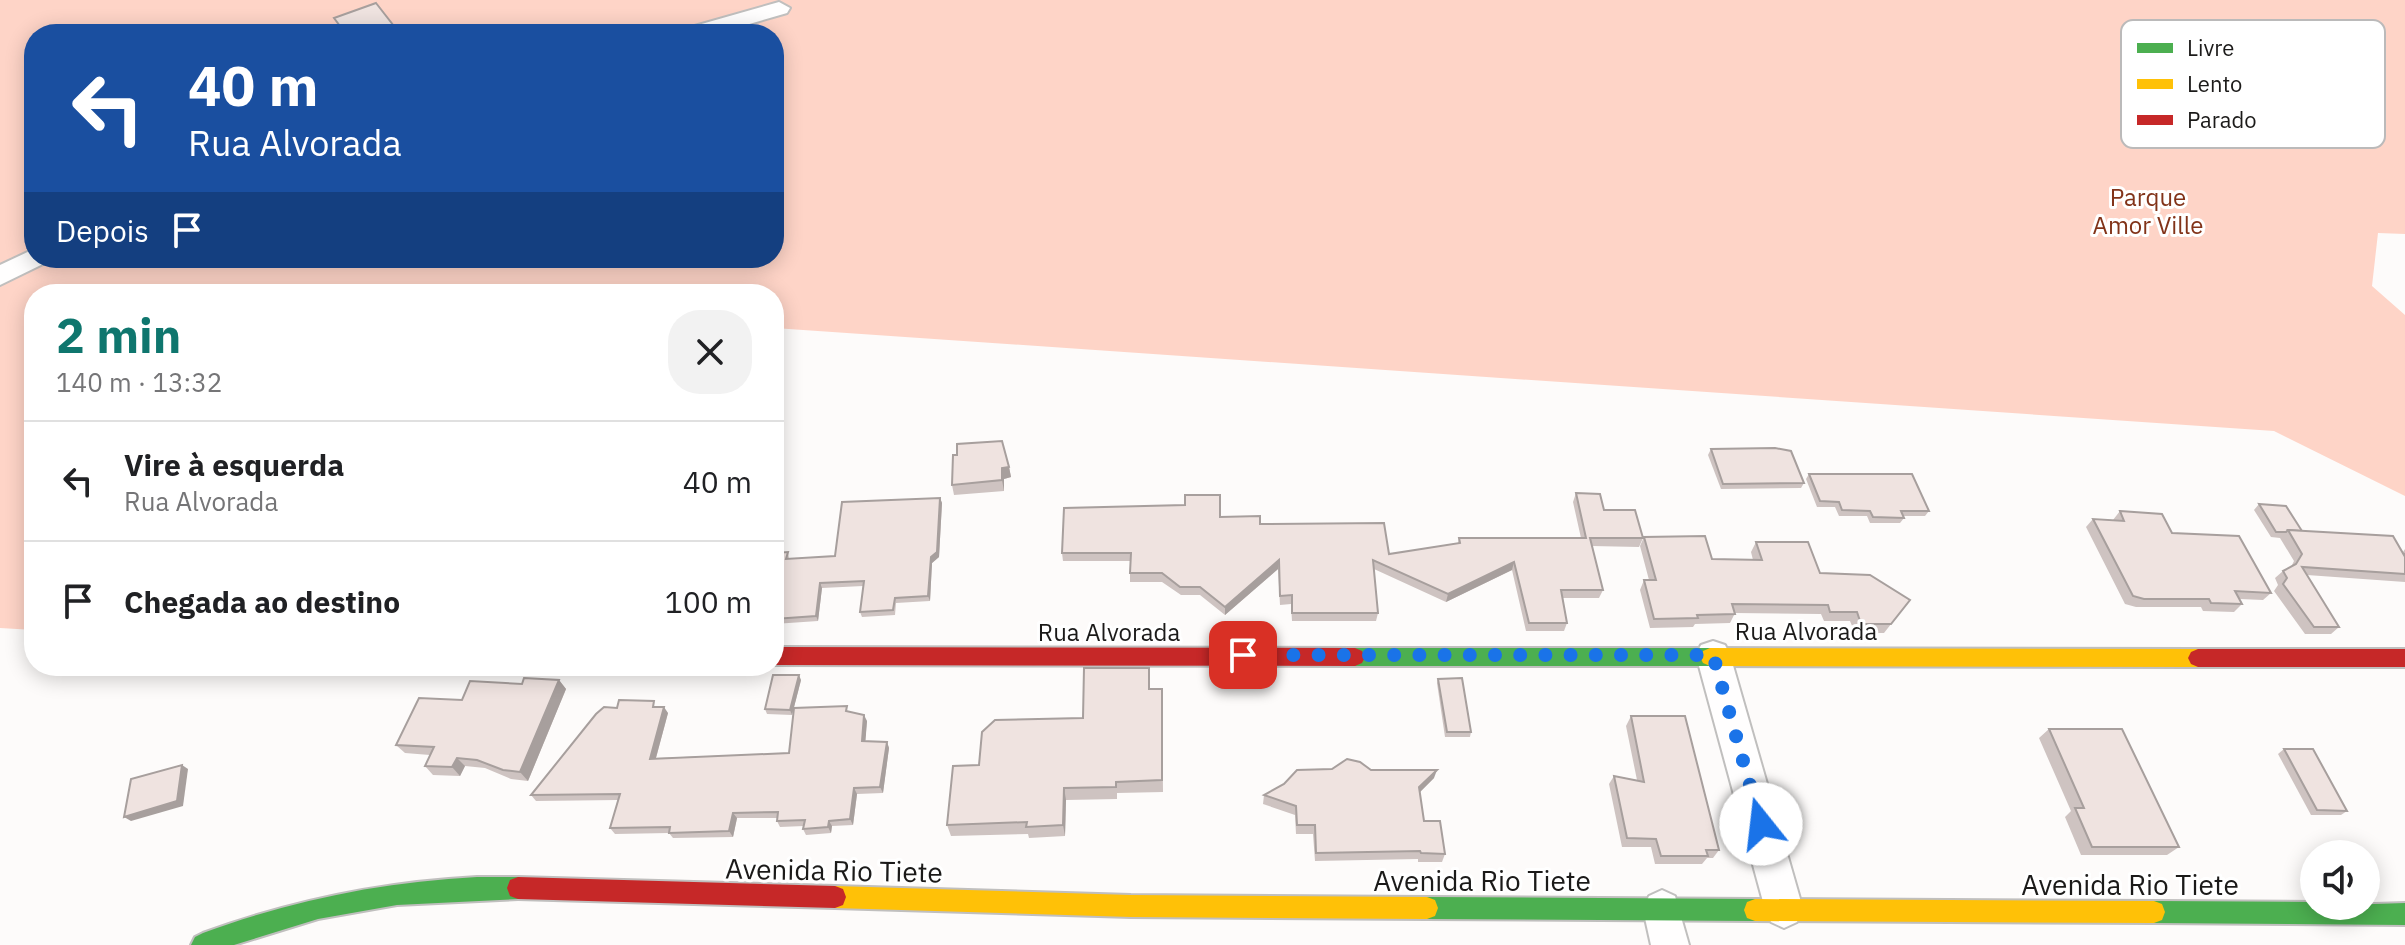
<!DOCTYPE html>
<html lang="pt">
<head>
<meta charset="utf-8">
<style>
	body { margin:0; font-family:"IBM Plex Sans",sans-serif; background:#f2f2f2; color:#202124; height:100vh; display:flex; flex-direction:column; font-size:30px; white-space:nowrap }
	* { box-sizing:border-box; margin:0 }
	p { font-size:26px; color:#757577 }
	.icon { flex:none; width:44px; height:44px; fill:none; stroke:currentColor; stroke-width:2; stroke-linecap:round; stroke-linejoin:round }
	.map { position:relative; flex:1; overflow:hidden }
	.side { position:absolute; left:24px; top:284px; width:760px; height:392px; display:flex; flex-direction:column; background:#fff; border-radius:32px; box-shadow:0 4px 20px #0003 }
	.side>* { flex:none }
	.guide { position:absolute; left:24px; top:24px; width:760px; height:244px; border-radius:32px; box-shadow:0 4px 20px #0003; background:#1a4fa0; color:#fff; overflow:hidden }
	.tools { position:absolute; left:2300px; top:840px; display:grid; gap:16px }
	.tools a { display:grid; place-items:center; width:80px; height:80px; border-radius:50%; background:#fff; box-shadow:0 4px 20px #0003; font-size:40px }
	.pin { position:absolute; display:grid; place-items:center; width:68px; height:68px; color:#fff; margin:-34px; border-radius:16px; box-shadow:0 4px 12px #0006 }
	.me { position:absolute; width:88px; margin:-44px; rotate:344deg; stroke-linejoin:round; filter:drop-shadow(0 0 6px #0008) }
	.turn { display:flex; align-items:center; gap:28px; height:168px; padding:0 32px; font-size:36px }
	.turn .icon { width:104px; height:104px; stroke-width:2.5 }
	.turn b { display:block; font-size:56px; line-height:68px }
	.then { display:flex; align-items:center; height:76px; padding:0 32px; background:#0003; gap:16px; font-size:30px }
	.round { display:grid; place-items:center; flex:none; width:84px; height:84px; border-radius:32px; background:#f2f2f2 }
	.headline { display:flex; align-items:center; justify-content:space-between; height:136px; padding:0 32px }
	h1 { font-size:48px; font-weight:700; line-height:60px; color:#0f766e }
	ul { padding:0; list-style:none }
	li { display:flex; align-items:center; gap:24px; height:120px; padding:0 32px; border-top:2px solid #e0e0e0 }
	li div { flex:1 }
	li b { display:block; font-size:30px }
	li em { font-style:normal }
	.map>svg:first-child { display:block }
	.forest { fill:#fed4c7; fill-rule:evenodd }
	.lines { fill:none; stroke-linecap:round; stroke-linejoin:round }
	.street-casing { stroke:#c0bfbe; stroke-width:4 }
	.fast-casing { stroke:#c0bfbe; stroke-width:4 }
	.slow-casing { stroke:#c0bfbe; stroke-width:4 }
	.jam-casing { stroke:#c0bfbe; stroke-width:4 }
	.street { fill:#fffefe; fill-rule:evenodd }
	.fast { fill:#4caf50; fill-rule:evenodd }
	.slow { fill:#ffc107; fill-rule:evenodd }
	.jam { fill:#c62828; fill-rule:evenodd }
	.wall { fill:#cec3c1 }
	.shaded-wall { fill:#a79f9d }
	.building { fill:#efe3e0; stroke:#a79f9d; stroke-width:2 }
	.route { stroke:#1a73e8; stroke-width:14; stroke-dasharray:0 25.2 }
	.labels { text-anchor:middle; dominant-baseline:central; stroke-width:6; stroke-linejoin:round; paint-order:stroke }
	.park-label { font-size:24px; fill:#823319; stroke:#fff }
	.street-label { font-size:24px; fill:#1b1a19; stroke:#fff }
	.near-street-label { font-size:28px; fill:#1b1a19; stroke:#fff }
	.key { fill:#fff; stroke:#bbbaba; stroke-width:2 }
	.key-label { font-size:22px; fill:#1b1a19 }
</style>
</head>
<body>
<div class="map">
<svg width="2405" height="945" viewBox="0 0 2405 945">
	<rect width="100%" height="100%" fill="#fdfbfa"/>
	<path class="forest" d="M0 0H2405V234L2378 233 2372 286 2405 315V496L2274 431 774 328V294H34V630L0 628ZM34 34H774V258H34Z"/>
	<g class="lines">
		<g class="street-casing">
			<g id="street">
				<polygon points="779,2 790,8 787,13 715,34 681,34 684,29"/>
				<polygon points="34,249 34,258 47,258 43,264 0,285 0,265"/>
				<polygon points="1713,641 1725,645 1730,655 1803,909 1797,922 1784,928 1771,922 1765,909 1696,655 1701,645"/>
				<polygon points="1662,890 1675,896 1689,945 1651,945 1643,909 1649,896"/>
			</g>
		</g>
		<g class="fast-casing">
			<g id="fast">
				<polygon points="1355,648 1710,648 1717,651 1720,657 1717,663 1710,666 1355,666 1348,663 1345,657 1348,651"/>
				<path d="M477 877H518L526 880 529 888 526 896 518 899 397 905 318 919 234 945H191L195 937 203 933C293 900 382 882 477 877Z"/>
				<polygon points="1427,897 1755,899 1763,902 1766,910 1763,918 1755,921 1427,919 1419,916 1416,908 1419,900"/>
				<polygon points="2154,901 2314,902 2314,906 2405,903 2405,925 2154,923 2146,920 2143,912 2146,904"/>
			</g>
		</g>
		<g class="slow-casing">
			<g id="slow">
				<polygon points="1710,648 2198,649 2205,652 2208,658 2205,664 2198,667 1710,666 1703,663 1700,657 1703,651"/>
				<polygon points="835,886 1131,895 1427,897 1435,900 1438,908 1435,916 1427,919 1131,917 835,908 827,905 824,897 827,889"/>
				<polygon points="1755,899 2154,901 2162,904 2165,912 2162,920 2154,923 1755,921 1747,918 1744,910 1747,902"/>
			</g>
		</g>
		<g class="jam-casing">
			<g id="jam">
				<polygon points="774,647 1355,648 1362,651 1365,657 1362,663 1355,666 774,665"/>
				<polygon points="2198,649 2405,649 2405,667 2198,667 2191,664 2188,658 2191,652"/>
				<polygon points="518,877 835,886 843,889 846,897 843,905 835,908 518,899 510,896 507,888 510,880"/>
			</g>
		</g>
		<use href="#street" class="street"/>
		<use href="#fast" class="fast"/>
		<use href="#slow" class="slow"/>
		<use href="#jam" class="jam"/>
	</g>
	<g class="wall">
		<polygon points="1711,449 1804,483 1801,488 1721,489 1708,455"/>
		<polygon points="957,455 1009,467 1011,477 1004,479 1004,491 954,495 952,485"/>
		<polygon points="1809,474 1929,511 1925,516 1903,516 1904,518 1900,523 1870,523 1867,516 1839,516 1835,507 1817,507 1806,479"/>
		<polygon points="1576,493 1604,510 1643,538 1639,547 1592,546 1603,590 1599,598 1562,598 1567,623 1564,631 1526,631 1512,570 1446,602 1374,569 1378,613 1376,621 1292,621 1291,604 1280,605 1278,569 1225,615 1200,595 1181,595 1162,582 1130,582 1130,561 1063,561 1062,553 1220,517 1260,524 1389,554 1458,543 1459,538 1581,538 1573,502"/>
		<polygon points="940,498 942,503 939,557 932,563 930,601 896,603 895,615 862,617 860,612 863,586 822,588 818,621 774,624 774,553 788,552 789,559 835,556"/>
		<polygon points="2259,504 2302,531 2403,552 2405,549 2405,582 2307,575 2339,627 2331,634 2305,634 2274,591 2278,585 2275,578 2283,571 2291,567 2294,561 2280,538 2271,537 2254,510"/>
		<polygon points="2120,511 2172,533 2271,593 2263,600 2240,599 2242,604 2234,612 2203,611 2201,607 2136,607 2125,604 2086,527 2093,519 2113,520"/>
		<polygon points="1644,537 1712,559 1753,560 1751,552 1756,542 1820,573 1910,600 1884,633 1855,633 1850,621 1824,621 1821,614 1735,613 1730,623 1695,624 1693,627 1650,628 1640,590 1644,580 1649,580 1640,546"/>
		<polygon points="1438,679 1471,732 1470,737 1445,737 1437,683"/>
		<polygon points="559,680 566,689 528,781 511,779 485,768 465,766 460,776 433,775 425,766 430,755 405,753 396,745 462,700 522,684"/>
		<polygon points="801,680 792,715 767,714 765,709"/>
		<polygon points="1150,689 1162,701 1163,792 1117,793 1117,799 1066,800 1065,836 1029,838 1028,834 951,836 947,825 979,765"/>
		<polygon points="658,707 668,713 656,758 789,753 849,712 867,721 865,741 887,742 889,748 883,793 857,794 853,825 832,826 831,833 806,835 803,829 804,826 780,827 777,821 777,818 737,818 733,837 673,838 669,833 615,834 610,828 618,800 536,801 531,795 617,708"/>
		<polygon points="1631,716 1719,850 1713,858 1707,858 1702,864 1655,864 1651,847 1622,847 1609,784 1614,776 1637,780 1626,726"/>
		<polygon points="2049,729 2179,847 2167,855 2081,855 2065,817 2071,811 2039,738"/>
		<polygon points="2284,749 2347,811 2341,815 2311,815 2278,754"/>
		<polygon points="1371,770 1434,778 1420,792 1424,821 1445,854 1442,862 1418,862 1418,859 1315,861 1313,834 1296,834 1295,815 1263,804 1264,795"/>
	</g>
	<g class="shaded-wall">
		<polygon points="397,30 399,34 385,34"/>
		<polygon points="1009,467 1011,477 1004,479 1004,491 1002,480 1002,468"/>
		<polygon points="940,498 942,503 939,557 932,563 930,601 928,596 931,557"/>
		<polygon points="1279,560 1278,569 1225,615 1225,607"/>
		<polygon points="1514,562 1512,570 1446,602 1448,594"/>
		<polygon points="820,583 822,588 818,621 816,616"/>
		<polygon points="799,675 801,680 792,715 790,710"/>
		<polygon points="559,680 566,689 528,781 520,772"/>
		<polygon points="664,707 668,713 654,765 650,759"/>
		<polygon points="864,715 867,721 865,747 862,741"/>
		<polygon points="887,742 889,748 883,793 880,787"/>
		<polygon points="457,758 465,766 460,776 452,767"/>
		<polygon points="182,765 188,769 183,806 131,821 124,817"/>
		<polygon points="1437,770 1434,778 1416,796 1419,787"/>
		<polygon points="854,788 857,794 853,825 850,819"/>
		<polygon points="1064,788 1066,800 1065,836 1063,825"/>
		<polygon points="733,813 737,818 733,837 729,831"/>
		<polygon points="829,821 832,826 831,833 828,827"/>
	</g>
	<g class="building">
		<polygon points="376,3 397,30 385,34 346,34 334,18"/>
		<polygon points="1002,441 1009,467 1002,468 1002,480 952,485 953,455 957,455 957,444"/>
		<polygon points="1775,448 1791,451 1804,483 1723,484 1711,449"/>
		<polygon points="1809,474 1912,474 1929,511 1901,511 1904,518 1873,517 1870,511 1842,510 1839,502 1820,501"/>
		<polygon points="1576,493 1600,494 1604,510 1635,510 1643,538 1590,538 1603,590 1561,590 1567,623 1529,623 1514,562 1448,594 1373,560 1378,613 1292,613 1292,595 1280,596 1279,560 1225,607 1200,587 1180,587 1162,573 1130,573 1131,553 1062,553 1064,508 1185,505 1185,495 1220,495 1220,517 1260,516 1260,524 1384,523 1389,554 1460,543 1459,538 1586,538"/>
		<polygon points="940,498 937,552 931,557 928,596 895,598 893,610 860,612 864,581 820,583 816,616 774,619 774,553 788,552 786,559 835,556 842,502"/>
		<polygon points="2259,504 2286,506 2302,531 2288,530 2286,532 2276,532"/>
		<polygon points="2120,511 2162,514 2172,533 2239,536 2271,593 2235,591 2242,604 2211,603 2209,599 2144,599 2133,596 2093,519 2124,521"/>
		<polygon points="2288,530 2393,536 2404,555 2405,554 2405,574 2302,567 2339,627 2314,627 2283,584 2287,578 2283,571 2296,564 2302,554"/>
		<polygon points="1705,536 1712,559 1762,560 1756,542 1808,542 1820,573 1870,575 1910,600 1891,624 1861,624 1857,612 1830,612 1828,605 1732,604 1735,614 1697,615 1698,618 1654,619 1644,580 1656,580 1644,537"/>
		<polygon points="1084,668 1149,668 1149,689 1162,689 1162,780 1116,782 1116,787 1064,788 1063,825 1026,827 1027,822 947,825 953,766 979,765 982,732 995,720 1083,718"/>
		<polygon points="773,675 799,675 790,710 765,709"/>
		<polygon points="524,678 559,680 520,772 503,770 477,760 457,758 452,767 425,766 434,747 396,745 419,698 462,700 470,681 522,684"/>
		<polygon points="1462,678 1471,732 1447,732 1438,679"/>
		<polygon points="619,700 654,701 653,707 664,707 650,759 789,753 794,708 847,706 846,711 864,715 862,741 887,742 880,787 854,788 850,819 829,821 828,827 803,829 805,820 777,821 778,812 733,813 729,831 669,833 670,827 610,828 620,794 531,795 596,714 604,707 617,708"/>
		<polygon points="1631,716 1685,716 1719,850 1706,850 1708,856 1661,856 1656,839 1627,838 1614,776 1644,782"/>
		<polygon points="2049,729 2122,729 2179,847 2092,847 2075,808 2084,808"/>
		<polygon points="2284,749 2313,749 2347,811 2317,810"/>
		<polygon points="1347,759 1360,762 1371,770 1437,770 1419,787 1424,821 1440,821 1445,854 1421,853 1420,851 1316,853 1315,825 1297,825 1296,806 1264,795 1284,784 1297,770 1332,769"/>
		<polygon points="182,765 177,801 124,817 131,779"/>
	</g>
	<g class="lines">
		<polyline class="route" points="1243,655 1713,655 1761,824"/>
	</g>
	<g class="labels">
		<g class="park-label">
			<text x="2148" y="197">Parque<tspan x="2148" dy="28">Amor Ville</tspan></text>
		</g>
		<g class="street-label">
			<text x="1806" y="631">Rua Alvorada</text>
			<text x="1109" y="632">Rua Alvorada</text>
		</g>
		<g class="near-street-label">
			<text transform="translate(834 870) rotate(1)">Avenida Rio Tiete</text>
			<text x="1482" y="880">Avenida Rio Tiete</text>
			<text x="2130" y="884">Avenida Rio Tiete</text>
		</g>
	</g>
	<rect x="2121" y="20" width="264" height="128" rx="12" class="key"/>
	<rect x="2137" y="43" width="36" height="10" fill="#4caf50"/>
	<rect x="2137" y="79" width="36" height="10" fill="#ffc107"/>
	<rect x="2137" y="115" width="36" height="10" fill="#c62828"/>
	<g class="key-label">
		<text x="2187" y="56">Livre</text>
		<text x="2187" y="92">Lento</text>
		<text x="2187" y="128">Parado</text>
	</g>
</svg>
<div class="tools">
<a><svg class="icon" aria-label="sound" viewBox="0 0 24 24"><path d="M4 9h4l5-4v14l-5-4H4zM17 9q2 3 0 6"/></svg></a>
</div>
<div class="pin" style="left:1243px;top:655px;background:#d93025"><svg class="icon" aria-label="arrive" viewBox="0 0 24 24"><path d="M6 21V4h12l-3 4 3 4H6"/></svg></div>
<svg class="me" style="left:1761px;top:824px" viewBox="-20 -20 40 40"><circle r="19" fill="#fff"/><path d="M0-13L10 11 0 6-10 11z" fill="#1a73e8"/></svg>
<div class="guide">
<div class="turn"><svg class="icon" aria-label="left" viewBox="0 0 24 24"><path d="M17 20v-9H6M10 6l-5 5 5 5"/></svg><div><b>40 m</b>Rua Alvorada</div></div>
<div class="then">Depois<svg class="icon" aria-label="arrive" viewBox="0 0 24 24"><path d="M6 21V4h12l-3 4 3 4H6"/></svg></div>
</div>
<section class="side">
<div class="headline"><div><h1>2 min</h1><p>140 m · 13:32</p></div><a class="round"><svg class="icon" aria-label="close" viewBox="0 0 24 24"><path d="M6 6l12 12M18 6L6 18"/></svg></a></div>
<ul>
<li><svg class="icon" aria-label="left" viewBox="0 0 24 24"><path d="M17 20v-9H6M10 6l-5 5 5 5"/></svg><div><b>Vire à esquerda</b><p>Rua Alvorada</p></div><em>40 m</em></li>
<li><svg class="icon" aria-label="arrive" viewBox="0 0 24 24"><path d="M6 21V4h12l-3 4 3 4H6"/></svg><div><b>Chegada ao destino</b></div><em>100 m</em></li>
</ul>
</section>
</div>
</body>
</html>
